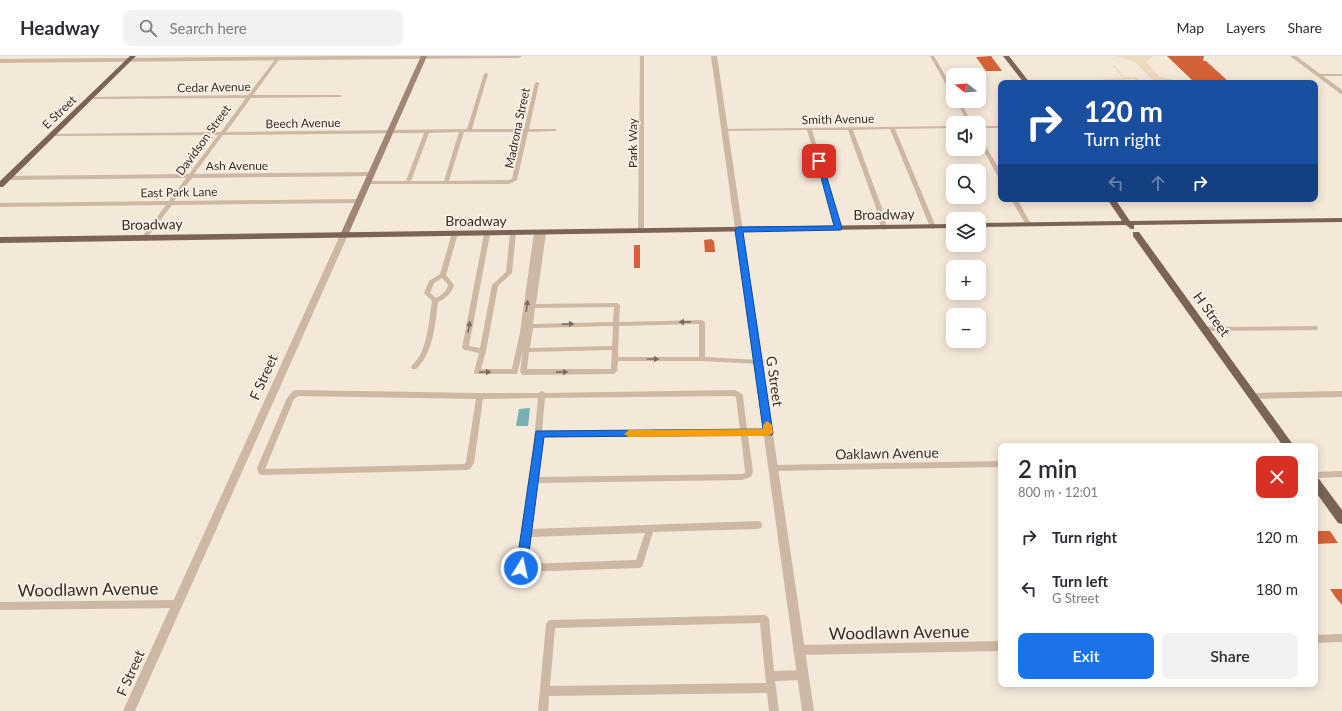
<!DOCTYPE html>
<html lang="en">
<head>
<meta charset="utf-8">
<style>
	body { margin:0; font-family:Lato,sans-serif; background:#f2f2f3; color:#2b2b33; height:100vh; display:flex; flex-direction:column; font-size:15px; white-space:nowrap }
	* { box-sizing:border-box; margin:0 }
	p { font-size:13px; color:#7c7c81 }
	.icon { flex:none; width:22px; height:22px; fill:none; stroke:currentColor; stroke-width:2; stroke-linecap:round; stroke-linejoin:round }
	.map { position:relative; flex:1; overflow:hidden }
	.side { position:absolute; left:998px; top:387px; width:320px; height:244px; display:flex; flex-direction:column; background:#fff; border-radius:8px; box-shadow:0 2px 10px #0003 }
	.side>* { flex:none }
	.banner { position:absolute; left:998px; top:24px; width:320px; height:122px; border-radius:8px; box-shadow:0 2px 10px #0003; background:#1a4fa0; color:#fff; overflow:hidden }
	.needle { width:26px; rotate:287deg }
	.buttons { position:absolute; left:946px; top:12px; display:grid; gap:8px }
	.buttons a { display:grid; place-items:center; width:40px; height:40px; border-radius:8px; background:#fff; box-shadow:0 2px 10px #0003; font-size:20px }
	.pin { position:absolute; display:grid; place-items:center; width:34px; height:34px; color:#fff; margin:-17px; border-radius:8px; box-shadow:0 2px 6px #0006 }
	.me { position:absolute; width:44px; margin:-22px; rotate:10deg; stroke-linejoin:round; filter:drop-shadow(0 0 3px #0008) }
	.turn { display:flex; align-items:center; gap:14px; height:84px; padding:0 20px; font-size:18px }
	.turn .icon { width:52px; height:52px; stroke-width:2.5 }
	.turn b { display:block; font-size:28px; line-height:34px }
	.lanes { display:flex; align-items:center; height:38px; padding:0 20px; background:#0003; justify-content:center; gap:20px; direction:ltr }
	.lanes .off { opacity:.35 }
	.round { display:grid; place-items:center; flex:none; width:42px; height:42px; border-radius:8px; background:#f2f2f3 }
	.summary { display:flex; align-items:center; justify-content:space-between; height:68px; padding:0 20px }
	h1 { font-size:24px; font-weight:600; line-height:30px }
	.primary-button { display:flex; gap:8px; margin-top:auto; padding:8px 20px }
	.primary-button a { flex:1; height:46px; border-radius:8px; background:#1a73e8; color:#fff; font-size:16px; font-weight:600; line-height:46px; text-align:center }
	.primary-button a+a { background:#f2f2f3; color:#2b2b33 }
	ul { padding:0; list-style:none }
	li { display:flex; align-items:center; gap:12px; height:52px; padding:0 20px }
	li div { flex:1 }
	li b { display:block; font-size:15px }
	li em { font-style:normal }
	header { display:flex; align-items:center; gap:24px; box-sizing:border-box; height:56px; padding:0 20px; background:#fff; border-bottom:1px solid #e1e1e2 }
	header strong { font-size:19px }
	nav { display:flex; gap:22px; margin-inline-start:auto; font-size:14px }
	.search { width:280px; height:36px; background:#f2f2f3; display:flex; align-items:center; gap:10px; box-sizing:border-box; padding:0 14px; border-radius:8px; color:#7c7c81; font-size:15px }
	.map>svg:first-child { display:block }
	.plaza { fill:#eedabe }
	.water { fill:#75b0b4 }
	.building { fill:#d36238 }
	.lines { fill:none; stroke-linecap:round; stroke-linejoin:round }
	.minor { fill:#cdb8a3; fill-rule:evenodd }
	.tertiary { fill:#cdb8a3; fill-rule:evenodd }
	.secondary { fill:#a18675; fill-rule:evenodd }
	.primary { fill:#7b6355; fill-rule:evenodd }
	.oneway { fill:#7b6b5e }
	.route { fill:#1a73e8; stroke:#114b97 }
	.slow { fill:#f59e0b }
	.labels { text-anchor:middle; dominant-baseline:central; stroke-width:3.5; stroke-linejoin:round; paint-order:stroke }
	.far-street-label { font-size:12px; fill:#382c26; stroke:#fbf2e6 }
	.street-label { font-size:14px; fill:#382c26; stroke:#fbf2e6 }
	.near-street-label { font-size:17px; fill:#382c26; stroke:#fbf2e6 }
</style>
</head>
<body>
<header>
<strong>Headway</strong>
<div class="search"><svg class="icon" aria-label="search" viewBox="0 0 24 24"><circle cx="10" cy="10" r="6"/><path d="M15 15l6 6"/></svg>Search here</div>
<nav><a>Map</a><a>Layers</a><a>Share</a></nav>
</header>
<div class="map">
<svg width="1342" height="655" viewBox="0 0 1342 655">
	<rect width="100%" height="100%" fill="#f4e8d9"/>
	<polygon class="plaza" points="1116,0 1153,0 1146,6 1160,21 1184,27 1137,27 1134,23 1106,24 1109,27 1106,27 1103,24 1105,23 1123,22 1112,9 1114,9 1124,21 1136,21 1139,25 1153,24 1135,6"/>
	<polygon class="water" points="530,352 528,370 516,370 519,353"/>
	<g class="building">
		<polygon points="991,0 1002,15 986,15 976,1"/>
		<polygon points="1167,0 1204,0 1203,5 1206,5 1228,25 1194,26"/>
		<polygon points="711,183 714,185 715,196 705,196 704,184"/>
		<rect x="634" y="189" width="6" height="23"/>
		<polygon points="1315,475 1330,475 1338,487 1315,488"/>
		<polygon points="1330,533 1342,533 1342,549 1336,542"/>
	</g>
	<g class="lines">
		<g class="minor">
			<polygon points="640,0 644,0 644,175 641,177 638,175"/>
			<polygon points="930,0 934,0 953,33 953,38 951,37"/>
			<path d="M277 1 280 2 253 39H340L342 40 340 41 251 42 226 76 467 73 484 18 486 17 488 18 472 73H524L535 27 537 26 539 27 529 73H555L557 74 555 75 528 76 517 124 509 128H366V126L368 125H406L424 77 223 79 194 118 371 116 374 118 371 120 192 122 174 145 359 143 362 145 359 147 172 149 147 182 145 183 142 181 166 149 0 151V147L169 145 186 122 7 124 4 122 7 120 189 118 218 79 51 80 49 79 51 78 221 76 246 42 89 43 87 42 89 41 248 39ZM459 76 444 125H411L429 77ZM464 76H523L512 123 508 124 449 125Z"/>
			<polygon points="1316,18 1342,18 1342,20 1318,20 1316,19"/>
			<polygon points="956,45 960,45 972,67 968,67"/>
			<polygon points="953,70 953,72 895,73 936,171 933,173 930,171 890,73 853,74 882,152 887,172 884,174 881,172 876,152 848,74 812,74 842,172 839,174 836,172 807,74 724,75 722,74 724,73"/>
			<rect x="979" y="70" width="22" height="2"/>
			<polygon points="979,81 981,82 1001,116 1001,123 998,121 979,86"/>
			<polygon points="1011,143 1017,143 1031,168 1030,169 1026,169"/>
			<path d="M455 175 458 177 446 219 454 229C451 238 446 242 438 246 435 268 434 296 416 313H412L411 311C413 308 416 305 419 301 428 285 429 264 432 245L424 237 429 225 440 218 452 177ZM442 222 448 229C446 236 442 239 436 242L430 237 434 227Z"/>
			<path d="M513 175 516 177 512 217 498 230 486 295 481 313H512L520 276 534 177 537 175 540 177 536 203 540 177 543 175 546 177 536 248 617 247 620 249 619 266 702 264 705 266V301L759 304 762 306 759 308 702 305H618L617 315 614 318 523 319 520 316 523 294 517 318H475L474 316 479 297 465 294 462 292 484 178 487 176 490 178 469 290 480 292 492 229 506 216 510 177ZM614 251 613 266 533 268 535 252ZM699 268V301H618L619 270ZM613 270 612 290 530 292 533 272ZM612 294 611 313H527L529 296Z"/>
			<polygon points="1316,270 1319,272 1316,274 1205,275 1202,273 1205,271"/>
			<path d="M296 334 480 337H539L542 335 545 337 735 334 742 338 743 340 747 374H768L771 375 772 377 771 379 768 380H748L753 415 751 421 742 424 537 427 531 473 758 465 761 466 762 469 761 472 758 473 653 476 643 508 642 511 639 512 521 516 518 515 517 512 530 424 538 342 483 343 474 407 470 413 467 414 262 419 259 418 257 412 287 342 293 335ZM298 340 476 343 466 406 465 408 265 413 294 343ZM734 340 736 341 740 374 542 375 545 342ZM741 380 745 415V417L742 418 538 421 542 381ZM645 477 636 504 526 508 530 481Z"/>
			<polygon points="1342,335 1342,341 1253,343 1250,342 1249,340 1250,338 1253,337"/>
			<polygon points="1001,405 1001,411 773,415 770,414 769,412 770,410 773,409"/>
			<polygon points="1342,415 1342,421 1315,422 1315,416"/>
			<polygon points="177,544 180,545 181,548 180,551 177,552 0,554 0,546"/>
			<path d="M764 559 767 560 769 563 774 615 802 614 805 616 807 619 805 622 802 624 775 625 779 655H769L767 637 549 640 548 655H538L546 568 548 565 551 564ZM760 567 766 627 550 630 555 572Z"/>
			<polygon points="1342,578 1342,586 1315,587 1315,579"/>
			<polygon points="1001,585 1001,595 798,599 795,597 793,594 795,591 798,589"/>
		</g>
		<g class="tertiary">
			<polygon points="350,0 522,0 519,2 0,7 0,3"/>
			<polygon points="711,0 717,0 814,655 802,655"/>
			<polygon points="1290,0 1296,0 1342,34 1342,39"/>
			<polygon points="341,177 347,177 348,179 135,655 123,655"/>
		</g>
		<polygon class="secondary" points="421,0 427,0 348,179 347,181 341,181 340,179"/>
		<g class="primary">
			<polygon points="130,0 136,0 3,131 0,131 0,125"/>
			<polygon points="1003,0 1009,0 1030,27 1024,27"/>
			<polygon points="1107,143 1115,143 1130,165 1342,162 1342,166 1134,169 1134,173 1131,173 1126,169 979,171 979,167 1122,165"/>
			<polygon points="953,168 953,172 0,187 0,181"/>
			<polygon points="1133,176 1139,176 1294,390 1283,390 1133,180"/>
			<polygon points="1315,421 1319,423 1342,454 1342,468 1338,467 1315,435"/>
		</g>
	</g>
	<defs><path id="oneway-solid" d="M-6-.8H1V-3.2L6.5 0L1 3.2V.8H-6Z"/></defs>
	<g class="oneway">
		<use href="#oneway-solid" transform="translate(527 250) rotate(-82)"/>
		<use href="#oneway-solid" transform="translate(685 266) rotate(179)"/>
		<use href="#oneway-solid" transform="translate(568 268) rotate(-2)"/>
		<use href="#oneway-solid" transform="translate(469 271) rotate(-79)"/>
		<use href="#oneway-solid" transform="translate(653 303)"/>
		<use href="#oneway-solid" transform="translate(485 316)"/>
		<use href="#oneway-solid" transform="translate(562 316) rotate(-1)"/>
	</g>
	<polygon class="route" points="816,103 822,105 842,172 841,174 743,176 773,377 772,379 544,381 527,512 525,516 521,517 517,516 516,512 536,375 763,373 735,174 738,171 834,170"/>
	<polygon class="slow" points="767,365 772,369 773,377 768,380 629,381 624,378 629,374 763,373 763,369"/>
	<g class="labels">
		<g class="far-street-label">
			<text transform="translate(214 31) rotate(-1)">Cedar Avenue</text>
			<text transform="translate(59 56) rotate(-44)">E Street</text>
			<text transform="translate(838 63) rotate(-1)">Smith Avenue</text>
			<text transform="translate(303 67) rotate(-1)">Beech Avenue</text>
			<text transform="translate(517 72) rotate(-78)">Madrona Street</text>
			<text transform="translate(203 84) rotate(-54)">Davidson Street</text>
			<text transform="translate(632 87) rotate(-90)">Park Way</text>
			<text x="237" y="109">Ash Avenue</text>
			<text transform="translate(179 136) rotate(-1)">East Park Lane</text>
		</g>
		<g class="street-label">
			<text transform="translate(884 158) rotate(-1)">Broadway</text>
			<text x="476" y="164">Broadway</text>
			<text transform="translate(152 168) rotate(-1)">Broadway</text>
			<text transform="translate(1212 258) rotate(54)">H Street</text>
			<text transform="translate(263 321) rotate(-66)">F Street</text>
			<text transform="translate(775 325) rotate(82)">G Street</text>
			<text transform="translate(887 397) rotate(-1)">Oaklawn Avenue</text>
			<text transform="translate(130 617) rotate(-66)">F Street</text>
		</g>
		<g class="near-street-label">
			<text transform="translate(88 533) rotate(-1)">Woodlawn Avenue</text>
			<text transform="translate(899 576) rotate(-1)">Woodlawn Avenue</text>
		</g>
	</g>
</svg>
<div class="buttons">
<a><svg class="needle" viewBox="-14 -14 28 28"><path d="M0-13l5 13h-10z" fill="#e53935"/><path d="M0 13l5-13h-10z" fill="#7c7c81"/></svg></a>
<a><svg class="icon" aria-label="sound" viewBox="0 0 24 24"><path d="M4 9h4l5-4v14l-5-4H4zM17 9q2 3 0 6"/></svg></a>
<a><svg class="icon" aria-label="search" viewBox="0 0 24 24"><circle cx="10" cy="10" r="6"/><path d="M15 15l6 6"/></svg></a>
<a><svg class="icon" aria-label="layers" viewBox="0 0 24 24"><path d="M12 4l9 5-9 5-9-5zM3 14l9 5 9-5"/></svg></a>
<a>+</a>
<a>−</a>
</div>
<div class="pin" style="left:819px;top:105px;background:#d93025"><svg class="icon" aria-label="arrive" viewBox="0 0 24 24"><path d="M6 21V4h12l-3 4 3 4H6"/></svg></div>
<svg class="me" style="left:521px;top:512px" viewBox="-20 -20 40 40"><circle r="17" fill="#1a73e8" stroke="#fff" stroke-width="3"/><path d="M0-11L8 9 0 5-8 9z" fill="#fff"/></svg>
<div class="banner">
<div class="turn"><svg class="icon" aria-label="right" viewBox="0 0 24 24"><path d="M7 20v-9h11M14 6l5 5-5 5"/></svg><div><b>120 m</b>Turn right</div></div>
<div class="lanes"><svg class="icon off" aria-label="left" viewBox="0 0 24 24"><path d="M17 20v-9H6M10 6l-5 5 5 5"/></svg><svg class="icon off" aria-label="ahead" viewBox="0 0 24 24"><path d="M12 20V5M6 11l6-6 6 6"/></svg><svg class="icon" aria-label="right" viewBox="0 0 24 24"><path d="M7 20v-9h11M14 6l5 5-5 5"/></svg></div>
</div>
<section class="side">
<div class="summary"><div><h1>2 min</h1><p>800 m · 12:01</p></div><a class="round" style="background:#d93025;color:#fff"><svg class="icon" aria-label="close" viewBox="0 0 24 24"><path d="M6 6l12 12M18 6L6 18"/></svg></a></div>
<ul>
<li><svg class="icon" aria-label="right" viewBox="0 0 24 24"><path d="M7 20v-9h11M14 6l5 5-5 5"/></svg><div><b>Turn right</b></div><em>120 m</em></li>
<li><svg class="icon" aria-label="left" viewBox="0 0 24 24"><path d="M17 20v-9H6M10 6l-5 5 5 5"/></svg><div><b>Turn left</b><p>G Street</p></div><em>180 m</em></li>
</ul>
<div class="primary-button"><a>Exit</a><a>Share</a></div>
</section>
</div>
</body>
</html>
